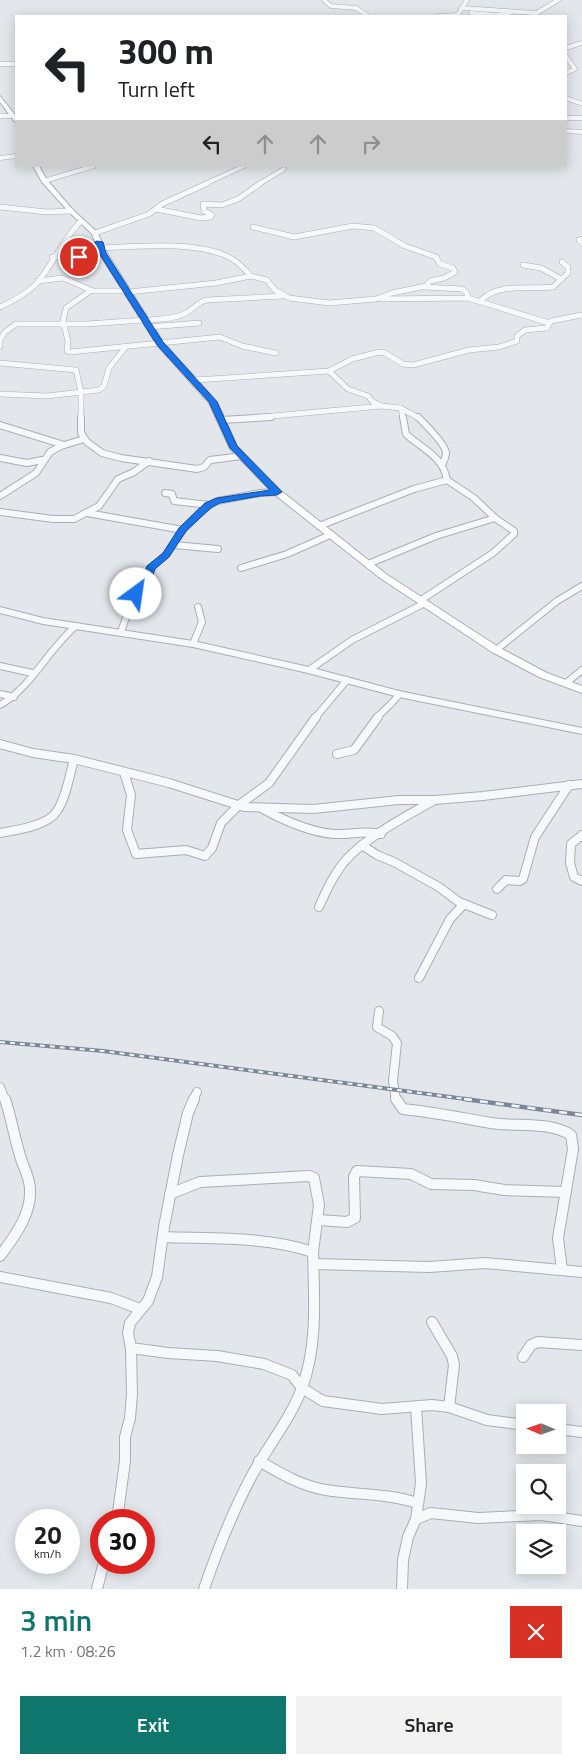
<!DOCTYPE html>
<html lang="en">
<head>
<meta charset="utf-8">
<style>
	body { margin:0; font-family:"Titillium Web",sans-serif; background:#f2f2f2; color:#202124; height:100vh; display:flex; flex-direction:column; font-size:19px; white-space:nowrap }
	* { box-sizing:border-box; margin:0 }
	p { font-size:16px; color:#757577 }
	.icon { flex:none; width:28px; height:28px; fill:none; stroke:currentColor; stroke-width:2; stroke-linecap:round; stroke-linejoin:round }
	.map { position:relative; height:1589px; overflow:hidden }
	.drawer { display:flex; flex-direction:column; background:#fff; flex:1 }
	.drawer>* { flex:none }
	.guide { position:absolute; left:15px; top:15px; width:552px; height:152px; border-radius:0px; box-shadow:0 2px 12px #0003; background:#fff; color:#202124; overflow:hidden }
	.needle { width:32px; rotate:272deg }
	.fabs { position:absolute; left:516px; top:1404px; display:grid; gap:10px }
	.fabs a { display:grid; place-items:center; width:50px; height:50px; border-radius:0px; background:#fff; box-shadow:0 2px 12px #0003; font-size:25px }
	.speed { position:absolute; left:15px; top:1509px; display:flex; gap:10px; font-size:25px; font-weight:700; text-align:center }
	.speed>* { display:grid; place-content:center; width:65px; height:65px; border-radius:50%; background:#fff; box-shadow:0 2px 12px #0003; line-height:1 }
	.speed small { font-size:12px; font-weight:400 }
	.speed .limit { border:8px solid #d22; background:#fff; color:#111 }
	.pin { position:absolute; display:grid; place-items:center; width:42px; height:42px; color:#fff; margin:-21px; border:2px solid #fff; border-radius:50%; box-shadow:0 1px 5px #0007 }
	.me { position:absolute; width:55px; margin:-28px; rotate:31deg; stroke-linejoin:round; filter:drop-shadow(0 0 4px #0008) }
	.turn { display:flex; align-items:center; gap:18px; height:105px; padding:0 20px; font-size:22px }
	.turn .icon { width:65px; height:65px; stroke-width:2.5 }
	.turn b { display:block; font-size:35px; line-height:42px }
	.lanes { display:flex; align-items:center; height:48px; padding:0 20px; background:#0003; justify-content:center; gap:25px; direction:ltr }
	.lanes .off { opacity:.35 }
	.round { display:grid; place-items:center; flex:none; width:52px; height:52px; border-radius:0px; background:#f2f2f2 }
	.headline { display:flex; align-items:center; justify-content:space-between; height:85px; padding:0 20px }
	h1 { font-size:30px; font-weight:600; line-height:38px; color:#0f766e }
	.cta { display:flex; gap:10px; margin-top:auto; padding:10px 20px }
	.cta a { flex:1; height:58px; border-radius:0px; background:#0f766e; color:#fff; font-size:20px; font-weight:600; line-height:58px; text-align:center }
	.cta a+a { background:#f2f2f2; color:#202124 }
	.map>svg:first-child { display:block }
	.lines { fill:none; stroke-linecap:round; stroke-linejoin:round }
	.minor-far4-casing { stroke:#a8aeb7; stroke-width:5 }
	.minor-far3-casing { stroke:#a8aeb7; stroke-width:6 }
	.minor-far2-casing { stroke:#a8aeb7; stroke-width:8 }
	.minor-far1-casing { stroke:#a8aeb7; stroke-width:10 }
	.minor-casing { stroke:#a8aeb7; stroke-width:12 }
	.tertiary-casing { stroke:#a8aeb7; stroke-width:2 }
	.secondary-casing { stroke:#a8aeb7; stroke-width:2 }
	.minor-far4 { stroke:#f6f8fa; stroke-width:4 }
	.minor-far3 { stroke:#f6f8fa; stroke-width:5 }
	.minor-far2 { stroke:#f6f8fa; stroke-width:6 }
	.minor-far1 { stroke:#f6f8fa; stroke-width:8 }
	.minor { stroke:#f6f8fa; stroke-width:10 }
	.tertiary { fill:#f6f8fa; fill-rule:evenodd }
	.secondary { fill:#fff; fill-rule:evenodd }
	.rail-far1-casing { stroke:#7b8797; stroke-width:4 }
	.rail-casing { stroke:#7b8797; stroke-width:4.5 }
	.rail-far1 { stroke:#f3f6f9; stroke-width:2; stroke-dasharray:5; stroke-linecap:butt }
	.rail { stroke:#f3f6f9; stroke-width:2.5; stroke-dasharray:8; stroke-linecap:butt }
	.route { fill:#1a73e8; stroke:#114b97 }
</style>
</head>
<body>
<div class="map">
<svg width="582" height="1589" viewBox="0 0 582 1589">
	<rect width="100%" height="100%" fill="#e3e7ec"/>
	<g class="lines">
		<g class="minor-far4-casing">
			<g id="minor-far4">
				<polyline points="324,0 331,6 356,8 368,16"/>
				<polyline points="461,8 535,13"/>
				<polyline points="471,13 498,15 510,13"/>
				<polyline points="439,16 458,15"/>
				<polyline points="457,16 467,0"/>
				<polyline points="532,16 558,0"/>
				<polyline points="566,48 582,43"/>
				<polyline points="566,56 575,69 566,73"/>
				<polyline points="0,64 15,64"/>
				<polyline points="566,98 582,104"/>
				<polyline points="0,116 13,116"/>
				<polyline points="566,118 582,118"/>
				<polyline points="566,131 582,132"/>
				<polyline points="0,158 16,156"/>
				<polyline points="44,181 94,166"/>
				<polyline points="205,184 244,166"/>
				<polyline points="259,184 284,169"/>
			</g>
		</g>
		<g class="minor-far3-casing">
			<g id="minor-far3">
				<polyline points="0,207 47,212 71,211"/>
				<polyline points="156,209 201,218 211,217 212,215 204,211 203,204 222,205 238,199 261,183"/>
				<polyline points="95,233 149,214 162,204 208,183"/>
				<polyline points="582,239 579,240 582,243"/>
				<path d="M101 248C137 246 203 240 234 260 240 264 246 271 251 276"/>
				<polyline points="52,257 79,257 85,250 99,242"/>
				<polyline points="523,265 541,268 561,279"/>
				<polyline points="38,281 63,278 93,291 127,291"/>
				<polyline points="424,287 462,289 467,293 468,298"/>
				<polyline points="128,292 216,283 251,276 267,280 275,290 289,298 329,303 376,299 392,293 426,286 430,281 444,278 455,272 453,268 440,264 436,257 405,246 374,228 353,226 294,237 253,227"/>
				<polyline points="381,299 468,298 549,323"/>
				<path d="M481 300C501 282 529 290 553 287L568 273V267L562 262"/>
				<path d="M0 307C13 301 26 294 36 284 53 265 62 240 81 221"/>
				<path d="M145 321C158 318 174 320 186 313 194 309 197 302 207 300L283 296"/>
				<polyline points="62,325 66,308 90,291"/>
				<polyline points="64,325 68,341 67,351 70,352 220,337 242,346 276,353"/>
				<polyline points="149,327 199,323"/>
				<polyline points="0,346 0,340 5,332 16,324 87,324 144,320"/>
				<polyline points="0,363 76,370 81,392 81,418"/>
				<polyline points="329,371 348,389 368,396 373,402 380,405"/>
				<polyline points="195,380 329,371 352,359 379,352 385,353 403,364 413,365 469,350 499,347 517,341 517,336 525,330 547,328 551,321 582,315"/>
				<polyline points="0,394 47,396 99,390 104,386 109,368 125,348"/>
				<polyline points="401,408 403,418"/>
				<polyline points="251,418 382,406 400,408 419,418"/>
			</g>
		</g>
		<g class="minor-far2-casing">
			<g id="minor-far2">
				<polyline points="81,417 81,433 87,442 102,453 121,458 197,469 204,467 210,460 242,456"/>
				<path d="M418 417C424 423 446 445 446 453 446 457 444 461 442 465"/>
				<polyline points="221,420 271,417"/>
				<polyline points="0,425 64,445"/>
				<polyline points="0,458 27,463 42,460"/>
				<polyline points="165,493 172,494 174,501 209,505"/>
				<polyline points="0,496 36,473 50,452 61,446 84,439"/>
				<polyline points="0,512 53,519 74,519 99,506 118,479 134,472 149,461"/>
				<polyline points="87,513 183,530"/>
				<path d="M319 526 414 489 447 480C443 456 422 449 406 434L403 417"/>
				<polyline points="174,545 218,549"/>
				<polyline points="368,564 436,536 495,518"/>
				<polyline points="241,568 287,554 330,535"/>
				<polyline points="421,600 493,553 514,534 514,531 495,518 474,498 447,480"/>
				<polyline points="121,632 132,600 146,584 150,568 166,555 183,530 202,510 217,501 260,493 277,492"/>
				<polyline points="193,644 202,622 198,607"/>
				<polyline points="496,650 557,601 582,586"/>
				<polyline points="0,666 32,673"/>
				<polyline points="309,670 352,640 425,603"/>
				<polyline points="566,683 582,670"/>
				<polyline points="0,694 14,697"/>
				<path d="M0 705C32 687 48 649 76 626"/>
				<polyline points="315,718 347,680"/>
				<path d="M377 718C384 709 393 704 399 694"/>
			</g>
		</g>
		<g class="minor-far1-casing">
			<g id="minor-far1">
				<polyline points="0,744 33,753 74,759 169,783 244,807 313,809 399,800 435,800 483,796 582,784"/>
				<polyline points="337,754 354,750 378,717"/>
				<polyline points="124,772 131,795 127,830 136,854 186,850 205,856 212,848 221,823 239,805 269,783 316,717"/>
				<path d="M263 809C285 821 309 832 334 834 350 835 365 830 381 834"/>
				<path d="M0 833C16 830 48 826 57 811 66 798 70 774 74 759"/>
				<polyline points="582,835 571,844 570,863 574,877 582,881"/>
				<polyline points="362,845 377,855 394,862 439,887 459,902 492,915"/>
				<polyline points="497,889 506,880 520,881 523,879 535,837 569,785"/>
				<path d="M319 907C325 893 332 878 341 866 359 841 406 816 433 801"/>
				<polyline points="419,978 450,919 464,904"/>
				<polyline points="379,1011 377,1027 392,1036 397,1043 393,1081 396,1100"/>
				<polyline points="0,1087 5,1100"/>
				<polyline points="193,1100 197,1092"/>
			</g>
		</g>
		<g class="minor-casing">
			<g id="minor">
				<path d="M396 1099 403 1109C433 1112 462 1118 491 1123 517 1127 549 1121 571 1135L573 1149 558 1238 562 1270"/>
				<polyline points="170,1194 200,1182 309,1176 314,1178 319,1205 313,1252"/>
				<polyline points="319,1220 347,1222 355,1218 354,1177 357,1171 411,1174 431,1184 474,1185 504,1190 566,1192"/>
				<path d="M163 1237C213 1239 265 1236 313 1252 314 1298 318 1344 302 1388 290 1420 267 1447 251 1477 232 1513 217 1551 204 1589"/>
				<path d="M0 1256C16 1235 35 1209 29 1182 27 1172 21 1162 19 1152 14 1135 11 1117 5 1099"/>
				<polyline points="314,1264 429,1267 485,1263 582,1272"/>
				<polyline points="0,1277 111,1298 140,1309"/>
				<polyline points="432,1322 452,1356 454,1365 449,1407"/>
				<polyline points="131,1348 168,1353 217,1356 264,1364 292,1375 302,1388 323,1401 382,1409 432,1405 449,1407 487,1420 525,1425"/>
				<polyline points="523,1357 531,1345 538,1342 582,1345"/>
				<polyline points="558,1429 582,1432"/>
				<path d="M259 1461C280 1473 301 1486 326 1490 356 1495 387 1493 417 1503"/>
				<polyline points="416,1519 431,1513 478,1518 542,1515 582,1521"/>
				<polyline points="117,1520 125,1461 125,1437 130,1418 132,1394 131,1348 128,1333 130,1323 148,1301 157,1277 164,1227 178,1155 188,1113 194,1099"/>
				<polyline points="97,1589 104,1562"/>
				<polyline points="402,1589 403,1560 408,1537 416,1519 421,1483 416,1407"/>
			</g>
		</g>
		<g class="tertiary-casing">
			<polygon id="tertiary" points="0,607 43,618 193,641 309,667 399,691 582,728 582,734 399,697 308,673 193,647 43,624 0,613"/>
		</g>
		<g class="secondary-casing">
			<g id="secondary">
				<polygon points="0,96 16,116 16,122 14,121 0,102"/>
				<polygon points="33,166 39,166 47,180 73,210 97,232 107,253 163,342 217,402 237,446 280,490 386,574 500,648 547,673 582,686 582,693 539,677 492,652 380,578 274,494 230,449 209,403 157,345 99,253 92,234 69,212 42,182"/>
			</g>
		</g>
		<use href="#minor-far4" class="minor-far4"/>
		<use href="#minor-far3" class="minor-far3"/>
		<use href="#minor-far2" class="minor-far2"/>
		<use href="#minor-far1" class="minor-far1"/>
		<use href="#minor" class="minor"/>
		<use href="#tertiary" class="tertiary"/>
		<use href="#secondary" class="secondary"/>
		<g class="rail-far1-casing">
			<polyline id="rail-far1" points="0,1042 103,1051 473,1100"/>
		</g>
		<g class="rail-casing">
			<polyline id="rail" points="464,1099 582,1115"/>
		</g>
		<use href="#rail-far1" class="rail-far1"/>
		<use href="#rail" class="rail"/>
	</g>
	<polygon class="route" points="97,241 103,242 106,253 163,342 217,402 237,446 282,492 277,495 260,496 220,503 212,507 186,531 169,557 155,569 149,586 140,596 136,597 131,594 141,583 147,566 163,553 179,528 205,503 217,498 270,490 230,448 209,402 157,345 99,253 97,246 87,252 81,259 76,259 75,257 82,249"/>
</svg>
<div class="fabs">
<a><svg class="needle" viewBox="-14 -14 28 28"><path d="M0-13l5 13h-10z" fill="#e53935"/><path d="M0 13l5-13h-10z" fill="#757577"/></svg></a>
<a><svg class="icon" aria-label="search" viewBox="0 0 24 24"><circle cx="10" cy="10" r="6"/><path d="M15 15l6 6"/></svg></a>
<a><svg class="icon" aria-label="layers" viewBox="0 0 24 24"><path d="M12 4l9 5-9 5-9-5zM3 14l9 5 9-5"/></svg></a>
</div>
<div class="speed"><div>20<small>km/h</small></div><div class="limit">30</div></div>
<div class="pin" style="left:79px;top:257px;background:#d93025"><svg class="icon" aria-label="arrive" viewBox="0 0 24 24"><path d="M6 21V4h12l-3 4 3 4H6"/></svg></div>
<svg class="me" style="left:136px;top:594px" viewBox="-20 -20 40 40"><circle r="19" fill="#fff"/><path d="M0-13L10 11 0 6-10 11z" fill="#1a73e8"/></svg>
<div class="guide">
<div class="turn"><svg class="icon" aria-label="left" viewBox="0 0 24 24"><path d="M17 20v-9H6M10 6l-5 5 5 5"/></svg><div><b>300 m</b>Turn left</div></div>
<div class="lanes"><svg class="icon" aria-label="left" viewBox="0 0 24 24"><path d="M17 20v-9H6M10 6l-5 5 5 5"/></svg><svg class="icon off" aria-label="ahead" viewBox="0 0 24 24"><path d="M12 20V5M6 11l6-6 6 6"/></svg><svg class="icon off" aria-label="ahead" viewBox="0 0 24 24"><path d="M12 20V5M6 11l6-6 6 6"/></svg><svg class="icon off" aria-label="right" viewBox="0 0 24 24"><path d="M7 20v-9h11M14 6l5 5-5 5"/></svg></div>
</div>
</div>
<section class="drawer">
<div class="headline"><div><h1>3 min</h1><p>1.2 km · 08:26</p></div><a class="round" style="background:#d93025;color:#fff"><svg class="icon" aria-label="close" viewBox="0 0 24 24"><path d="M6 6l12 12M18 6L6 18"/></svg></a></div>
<div class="cta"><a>Exit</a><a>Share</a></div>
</section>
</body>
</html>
